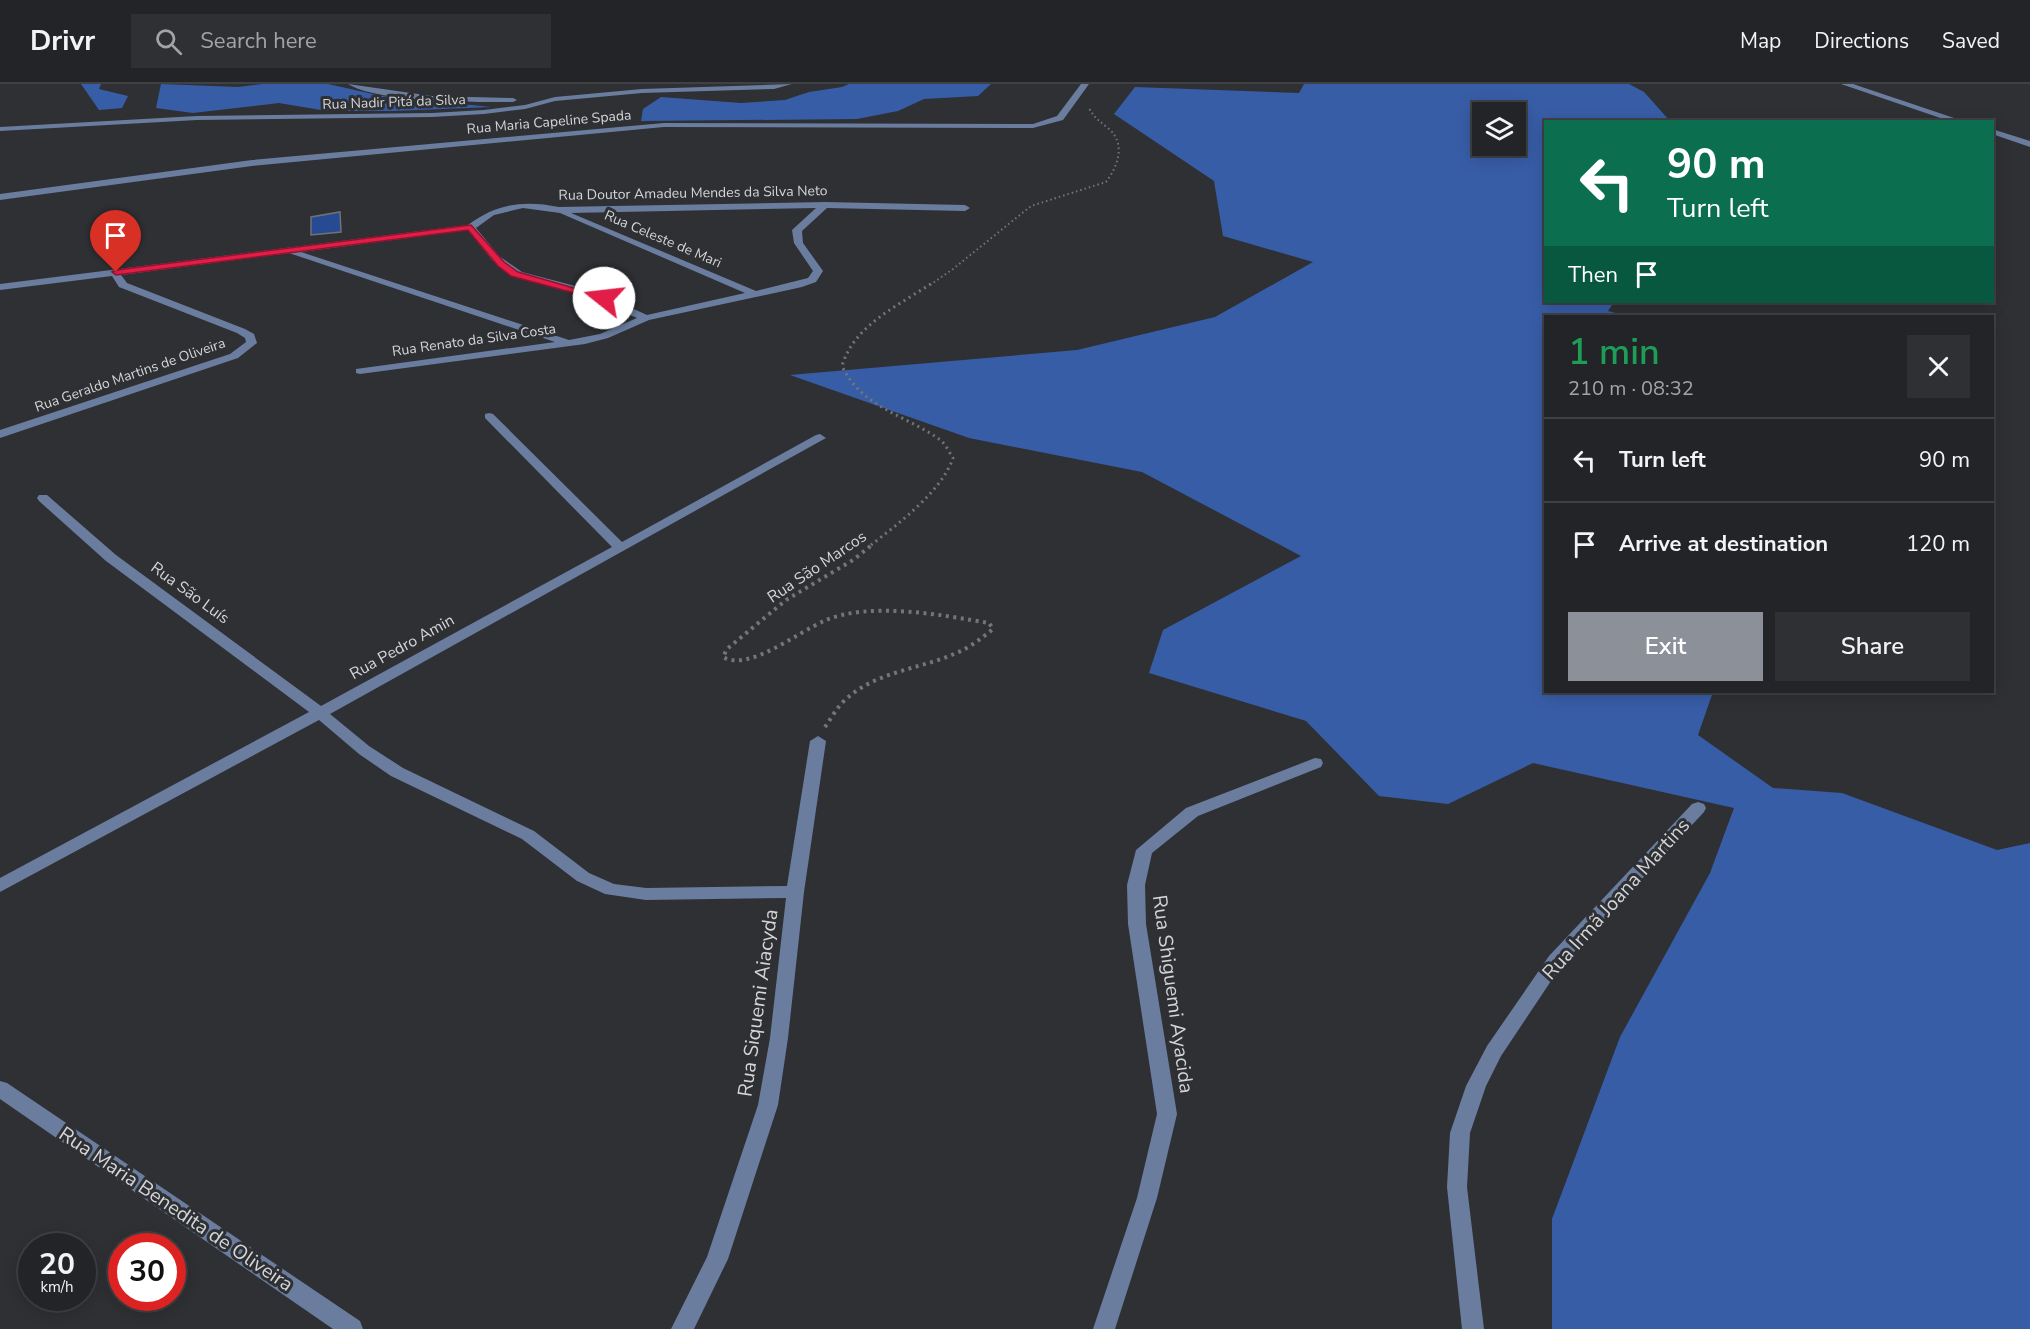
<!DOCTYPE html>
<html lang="en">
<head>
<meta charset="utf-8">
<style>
	body { margin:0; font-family:"Nunito Sans",sans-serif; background:#2e3033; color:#f1f3f6; height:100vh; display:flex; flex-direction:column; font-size:22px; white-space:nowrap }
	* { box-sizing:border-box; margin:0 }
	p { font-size:20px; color:#a2a4a7 }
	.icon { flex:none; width:33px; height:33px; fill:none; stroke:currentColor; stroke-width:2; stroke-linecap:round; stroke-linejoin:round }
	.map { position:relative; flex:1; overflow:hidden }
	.side { position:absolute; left:1544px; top:231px; width:450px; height:378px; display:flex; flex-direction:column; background:#222427; border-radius:0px; box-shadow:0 3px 15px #0003,0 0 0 2px #3f4144 }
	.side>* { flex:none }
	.guide { position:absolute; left:1544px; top:36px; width:450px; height:183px; border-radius:0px; box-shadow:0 3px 15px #0003,0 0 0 2px #3f4144; background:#0b6e4f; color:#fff; overflow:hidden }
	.tools { position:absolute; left:1472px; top:18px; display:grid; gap:12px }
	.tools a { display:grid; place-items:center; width:54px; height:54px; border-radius:0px; background:#222427; box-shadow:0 3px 15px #0003,0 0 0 2px #3f4144; font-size:30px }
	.speed { position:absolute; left:18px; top:1149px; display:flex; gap:12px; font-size:30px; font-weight:700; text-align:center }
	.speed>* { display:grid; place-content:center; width:78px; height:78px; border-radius:50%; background:#222427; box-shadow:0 3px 15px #0003,0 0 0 2px #3f4144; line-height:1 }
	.speed small { font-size:15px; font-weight:400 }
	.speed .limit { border:9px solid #d22; background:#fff; color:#111 }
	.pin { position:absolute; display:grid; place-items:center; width:51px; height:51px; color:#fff; margin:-62px -26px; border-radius:50% 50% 50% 0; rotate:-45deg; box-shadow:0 0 6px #0007 }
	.pin .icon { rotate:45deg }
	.me { position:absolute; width:66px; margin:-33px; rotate:286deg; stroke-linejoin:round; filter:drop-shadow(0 0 4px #0008) }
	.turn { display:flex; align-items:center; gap:21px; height:126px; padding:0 24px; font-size:27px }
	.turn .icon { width:78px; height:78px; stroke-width:2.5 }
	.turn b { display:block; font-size:42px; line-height:51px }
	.then { display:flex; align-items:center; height:57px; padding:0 24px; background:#0003; gap:12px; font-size:22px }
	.round { display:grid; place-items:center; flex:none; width:63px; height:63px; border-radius:0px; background:#2e3033 }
	.headline { display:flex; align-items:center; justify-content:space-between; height:102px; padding:0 24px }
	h1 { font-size:36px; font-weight:600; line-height:45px; color:#1e9e55 }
	.cta { display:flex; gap:12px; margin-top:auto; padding:12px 24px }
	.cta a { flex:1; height:69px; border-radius:0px; background:#8c9099; color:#fff; font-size:24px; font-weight:600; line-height:69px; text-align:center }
	.cta a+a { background:#2e3033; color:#f1f3f6 }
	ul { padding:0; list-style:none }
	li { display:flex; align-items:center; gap:18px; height:84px; padding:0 24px; border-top:2px solid #3f4144 }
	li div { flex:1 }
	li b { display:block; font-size:22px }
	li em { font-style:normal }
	header { display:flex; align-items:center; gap:36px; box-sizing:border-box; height:84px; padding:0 30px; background:#222427; border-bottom:2px solid #3f4144 }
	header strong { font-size:28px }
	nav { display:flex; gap:33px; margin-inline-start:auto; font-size:21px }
	.search { width:420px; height:54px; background:#2e3033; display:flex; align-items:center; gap:15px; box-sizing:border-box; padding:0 21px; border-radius:0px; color:#a2a4a7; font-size:22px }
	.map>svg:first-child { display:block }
	.forest { fill:#385da7; fill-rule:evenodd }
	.building { fill:#274b93; stroke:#707276; stroke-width:1.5 }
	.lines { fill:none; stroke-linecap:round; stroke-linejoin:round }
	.path-far2 { stroke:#737578; stroke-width:2; stroke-dasharray:1.5 3; stroke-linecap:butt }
	.path-far1 { stroke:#737578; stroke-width:3; stroke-dasharray:2 4; stroke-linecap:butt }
	.path { stroke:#737578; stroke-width:4; stroke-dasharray:3 4.5; stroke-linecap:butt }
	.minor { fill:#6a7d9f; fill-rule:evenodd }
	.route { fill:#e11d48; stroke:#92132f; stroke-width:1.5 }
	.labels { text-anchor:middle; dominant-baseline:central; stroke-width:6; stroke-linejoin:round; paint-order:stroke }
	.far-street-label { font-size:14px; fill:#d3d5d7; stroke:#2e3034 }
	.street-label { font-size:16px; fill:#d3d5d7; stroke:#2e3034 }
	.near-street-label { font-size:20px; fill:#d3d5d7; stroke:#2e3034 }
</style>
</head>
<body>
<header>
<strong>Drivr</strong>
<div class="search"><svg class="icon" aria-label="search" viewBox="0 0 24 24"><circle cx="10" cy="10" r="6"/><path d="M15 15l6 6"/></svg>Search here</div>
<nav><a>Map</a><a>Directions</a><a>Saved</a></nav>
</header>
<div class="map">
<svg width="2030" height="1245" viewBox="0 0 2030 1245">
	<rect width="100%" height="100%" fill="#2e3034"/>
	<g class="forest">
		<polygon points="81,0 101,0 99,5 128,12 122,24 99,26"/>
		<polygon points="161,0 238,3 262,0 328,0 382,12 491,23 393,27 327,27 279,19 193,29 156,24"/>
		<polygon points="849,0 991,0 978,12 924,15 898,27 857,35 641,37 643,25 661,13 741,19 785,16 809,8 842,3"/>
		<path d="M1304 0H1629L1644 8 1670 37 1545 38V218H1614L1608 227 1627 232H1545V608H1713L1698 651 1773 704 1842 709 1997 766 2030 759V1245H1552V1135L1620 953 1710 789 1734 724 1533 679 1448 720 1379 712 1306 637 1149 589 1163 546 1301 472 1142 388 969 354 790 291 1077 266 1215 233 1313 178 1223 152 1214 97 1114 30 1135 3 1299 9ZM1515 28V62H1482V28Z"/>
	</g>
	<polygon class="building" points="340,128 341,148 311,151 311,133"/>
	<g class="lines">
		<path class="path-far2" d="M930 201 953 185 1031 122 1106 98C1118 82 1126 60 1109 45 1101 38 1094 34 1089 24"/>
		<path class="path-far1" d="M871 461C898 440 942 407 953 374 949 368 945 359 939 355 905 331 861 323 842 282 854 241 898 222 932 199"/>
		<path class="path" d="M825 643C830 636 835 627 841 620 871 588 917 586 954 570 969 564 981 555 993 545L989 539C942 531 869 517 824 537 798 548 749 588 723 573L727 565 786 516 853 476 873 460"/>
		<g class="minor">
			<path d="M348 0 432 12 513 14 517 16 513 18C475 18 379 19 348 0Z"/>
			<polygon points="792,0 774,5 642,9 555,17 525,25 484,30 432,33 197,36 0,47 0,43 197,32 432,29 484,26 525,21 555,13 642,5"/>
			<polygon points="1081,0 1089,0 1063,36 1033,44 664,43 252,82 0,116 0,110 252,76 664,39 1033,40 1057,32"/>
			<polygon points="1841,0 1853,0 1966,38 1952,38"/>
			<polygon points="1992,45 2030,57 2030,63 1992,50"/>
			<path d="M825 118 965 121 970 124 965 127 827 124 802 147 803 159 823 187 816 198 802 203 649 236 608 254 585 260 360 290 356 289V285L555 258 289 169 121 191 127 199 245 245 254 250 257 259 238 274 0 354V346L230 270 246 258 245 254 237 249 119 203 112 192 0 206V200L468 141C497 119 525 116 559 123ZM523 124 560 129 745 209 647 231 594 207 522 188 499 172 476 144 494 131ZM816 124 792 146 794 159 813 187 808 194 756 207 571 129ZM468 146 492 176 515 192 587 212 637 234 600 250 569 256 301 168Z"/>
			<polygon points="489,329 493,330 622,458 816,351 820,350 826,354 330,630 369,662 403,684 534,747 589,789 614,800 646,804 787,802 810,657 818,652 826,657 804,808 788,954 778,1021 728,1175 694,1245 671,1245 707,1173 758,1021 770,954 786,814 646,816 605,810 577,797 522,755 391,692 359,670 319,636 0,808 0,794 309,628 106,477 39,417 37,414 39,411 47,411 116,471 321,622 612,463 485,334 485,330"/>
			<polygon points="1315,674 1321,675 1323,679 1321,683 1198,732 1152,769 1145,801 1146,840 1177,1030 1157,1114 1115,1245 1093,1245 1137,1114 1157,1030 1128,840 1127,801 1136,766 1186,724"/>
			<polygon points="1698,718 1704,720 1706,724 1704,728 1561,882 1501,972 1486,1002 1470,1049 1467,1103 1484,1245 1462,1245 1447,1103 1450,1049 1466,1002 1487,962 1549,872 1692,720"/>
			<polygon points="0,997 7,999 360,1237 363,1245 333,1245 0,1015"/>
		</g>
	</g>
	<polygon class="route" points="471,141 504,178 518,188 609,214 604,217 511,192 498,182 468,146 116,191 112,188 116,186"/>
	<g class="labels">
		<g class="far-street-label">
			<text transform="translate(394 18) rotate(-2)">Rua Nadir Pitá da Silva</text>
			<text transform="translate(549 38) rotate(-5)">Rua Maria Capeline Spada</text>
			<text transform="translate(693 109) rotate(-1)">Rua Doutor Amadeu Mendes da Silva Neto</text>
			<text transform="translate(663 155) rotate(23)">Rua Celeste de Mari</text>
			<text transform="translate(474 256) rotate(-8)">Rua Renato da Silva Costa</text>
			<text transform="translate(130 291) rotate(-19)">Rua Geraldo Martins de Oliveira</text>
		</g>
		<g class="street-label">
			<text transform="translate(817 483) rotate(-34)">Rua São Marcos</text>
			<text transform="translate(190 509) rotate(36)">Rua São Luís</text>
			<text transform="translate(402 563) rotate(-29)">Rua Pedro Amin</text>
		</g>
		<g class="near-street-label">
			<text transform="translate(1616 815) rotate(-48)">Rua Irmã Joana Martins</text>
			<text transform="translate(1173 910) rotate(82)">Rua Shiguemi Ayacida</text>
			<text transform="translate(758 919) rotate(-82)">Rua Siquemi Aiacyda</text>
			<text transform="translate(176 1125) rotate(34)">Rua Maria Benedita de Oliveira</text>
		</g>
	</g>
</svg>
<div class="tools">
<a><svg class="icon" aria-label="layers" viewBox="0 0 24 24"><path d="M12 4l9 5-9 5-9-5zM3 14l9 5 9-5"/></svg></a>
</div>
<div class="speed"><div>20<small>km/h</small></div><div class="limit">30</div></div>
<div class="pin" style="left:116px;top:188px;background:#d93025"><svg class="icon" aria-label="arrive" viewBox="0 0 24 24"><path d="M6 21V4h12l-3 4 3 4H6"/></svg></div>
<svg class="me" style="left:604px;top:214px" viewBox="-20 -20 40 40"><circle r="19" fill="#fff"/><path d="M0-13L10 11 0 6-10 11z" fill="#e11d48"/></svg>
<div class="guide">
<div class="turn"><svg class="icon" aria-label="left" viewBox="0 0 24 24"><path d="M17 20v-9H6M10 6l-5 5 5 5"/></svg><div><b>90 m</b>Turn left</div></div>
<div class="then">Then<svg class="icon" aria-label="arrive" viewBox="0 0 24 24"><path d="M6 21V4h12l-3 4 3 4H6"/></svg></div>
</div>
<section class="side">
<div class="headline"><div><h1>1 min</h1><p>210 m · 08:32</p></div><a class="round"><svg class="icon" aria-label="close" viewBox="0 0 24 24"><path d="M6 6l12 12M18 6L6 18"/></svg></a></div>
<ul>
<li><svg class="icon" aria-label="left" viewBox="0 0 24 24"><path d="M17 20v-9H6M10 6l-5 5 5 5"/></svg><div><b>Turn left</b></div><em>90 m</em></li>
<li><svg class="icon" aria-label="arrive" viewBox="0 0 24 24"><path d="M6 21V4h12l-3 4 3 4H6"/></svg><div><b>Arrive at destination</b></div><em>120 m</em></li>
</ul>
<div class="cta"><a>Exit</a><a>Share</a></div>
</section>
</div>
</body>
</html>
